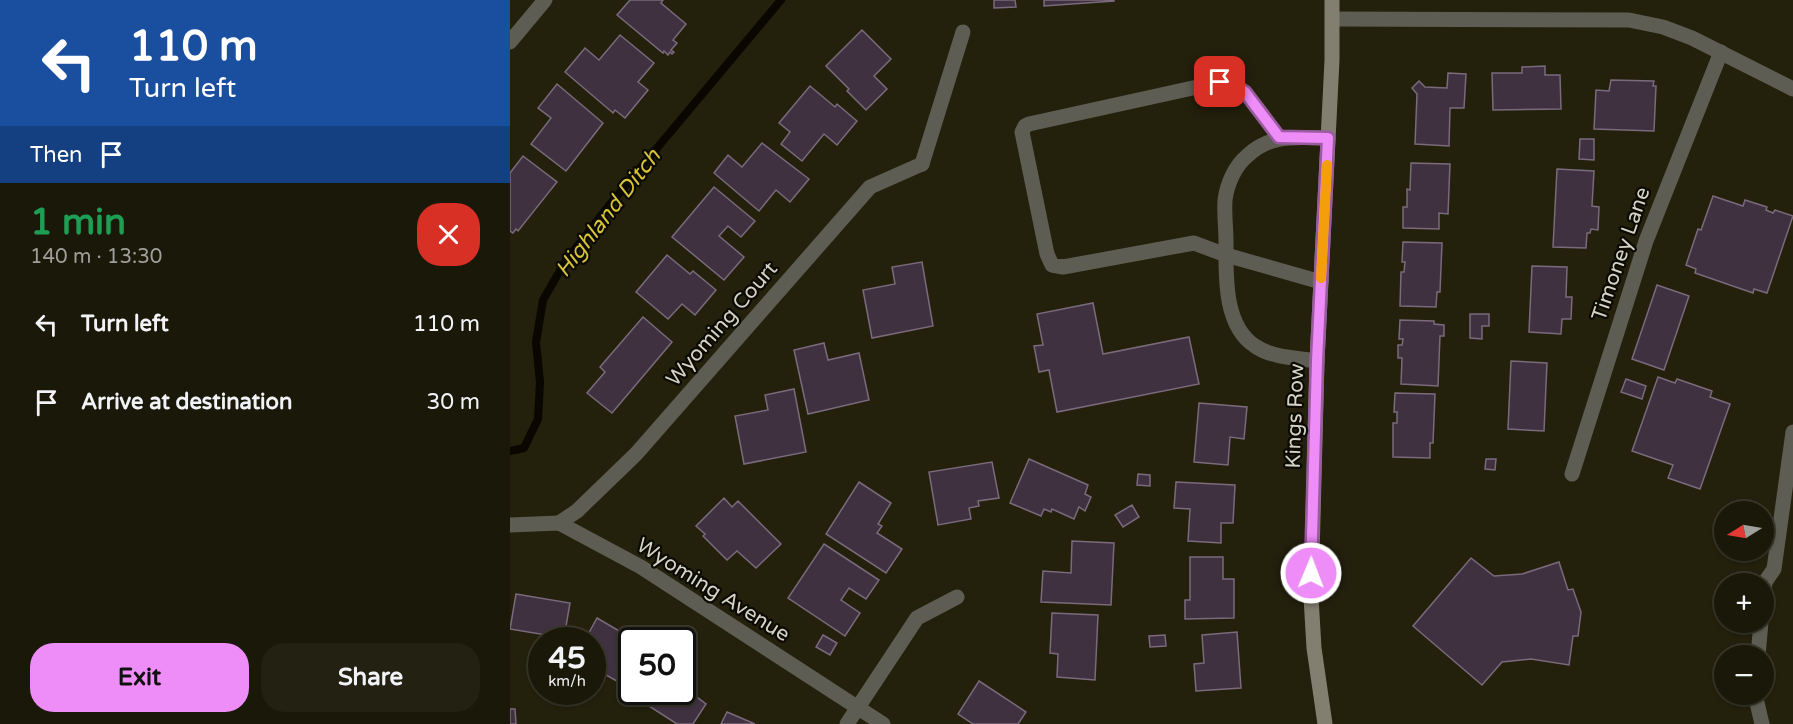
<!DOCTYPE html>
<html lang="en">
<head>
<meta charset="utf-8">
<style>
	body { margin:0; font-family:"Varela Round",sans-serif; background:#232112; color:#f1f3f6; height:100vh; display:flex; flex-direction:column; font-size:22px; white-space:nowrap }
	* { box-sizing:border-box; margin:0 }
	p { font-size:20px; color:#9fa09c }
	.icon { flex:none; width:33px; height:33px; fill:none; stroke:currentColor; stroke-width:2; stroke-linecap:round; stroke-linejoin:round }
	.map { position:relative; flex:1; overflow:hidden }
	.panel { display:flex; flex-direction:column; background:#1a1809; width:510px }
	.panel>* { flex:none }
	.guide { background:#1a4fa0; color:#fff; overflow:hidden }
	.needle { width:39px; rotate:259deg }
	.tools { position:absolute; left:1204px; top:501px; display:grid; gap:12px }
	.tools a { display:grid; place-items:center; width:60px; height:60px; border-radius:50%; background:#1a1809; box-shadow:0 2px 4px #0004,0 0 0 2px #38372a; font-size:30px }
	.speed { position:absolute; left:18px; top:627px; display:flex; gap:12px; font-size:30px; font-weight:700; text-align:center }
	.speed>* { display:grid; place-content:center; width:78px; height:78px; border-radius:50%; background:#1a1809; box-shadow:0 2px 4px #0004,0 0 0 2px #38372a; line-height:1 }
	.speed small { font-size:15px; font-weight:400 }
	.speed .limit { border:3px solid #111; border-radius:9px; background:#fff; color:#111 }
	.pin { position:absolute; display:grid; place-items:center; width:51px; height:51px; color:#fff; margin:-26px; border-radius:12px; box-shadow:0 3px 9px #0006 }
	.me { position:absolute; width:66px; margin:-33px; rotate:1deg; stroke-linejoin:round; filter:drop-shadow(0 0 4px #0008) }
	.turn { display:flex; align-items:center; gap:21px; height:126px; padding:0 30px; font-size:27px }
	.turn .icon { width:78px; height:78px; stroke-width:2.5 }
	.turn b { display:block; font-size:42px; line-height:51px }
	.then { display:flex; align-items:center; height:57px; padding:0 30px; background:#0003; gap:12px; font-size:22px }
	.round { display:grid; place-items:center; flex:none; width:63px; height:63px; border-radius:24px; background:#232112 }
	.summary { display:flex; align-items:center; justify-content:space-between; height:102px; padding:0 30px }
	h1 { font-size:36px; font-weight:700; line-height:45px; color:#1e9e55 }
	.primary-button { display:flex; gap:12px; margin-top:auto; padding:12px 30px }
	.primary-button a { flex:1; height:69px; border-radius:24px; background:#ee8cf8; color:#111; font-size:24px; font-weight:700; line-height:69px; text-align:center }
	.primary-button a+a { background:#232112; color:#f1f3f6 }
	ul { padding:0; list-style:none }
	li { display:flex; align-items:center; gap:18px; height:78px; padding:0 30px }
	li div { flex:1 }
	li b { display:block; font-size:22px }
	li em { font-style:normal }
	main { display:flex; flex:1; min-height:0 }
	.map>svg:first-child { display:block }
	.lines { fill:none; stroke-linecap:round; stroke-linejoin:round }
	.stream { stroke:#0a0600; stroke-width:8 }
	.building { fill:#403141; stroke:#7a6a7c; stroke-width:1.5 }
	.service { stroke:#5e5d53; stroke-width:15 }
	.minor { stroke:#5e5d53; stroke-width:15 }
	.tertiary { stroke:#5e5d53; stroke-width:15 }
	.secondary { stroke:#827f70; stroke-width:15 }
	.route-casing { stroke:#9b5ba1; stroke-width:15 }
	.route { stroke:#ee8cf8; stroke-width:10 }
	.slow { stroke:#f59e0b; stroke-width:10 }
	.labels { text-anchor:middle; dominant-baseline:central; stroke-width:4.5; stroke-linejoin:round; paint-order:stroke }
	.street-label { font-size:21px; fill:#d4d3c6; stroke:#0b0a03 }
	.water-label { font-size:22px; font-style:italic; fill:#d9c436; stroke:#0b0a03 }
</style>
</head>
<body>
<main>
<section class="panel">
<div class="guide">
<div class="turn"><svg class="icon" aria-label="left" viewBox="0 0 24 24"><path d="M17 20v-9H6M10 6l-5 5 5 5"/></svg><div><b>110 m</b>Turn left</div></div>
<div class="then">Then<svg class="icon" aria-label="arrive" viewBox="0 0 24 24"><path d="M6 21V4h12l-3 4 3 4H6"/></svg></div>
</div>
<div class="summary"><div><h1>1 min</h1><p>140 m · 13:30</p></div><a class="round" style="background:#d93025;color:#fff"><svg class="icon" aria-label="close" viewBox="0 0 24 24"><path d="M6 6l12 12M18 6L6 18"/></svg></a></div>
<ul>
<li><svg class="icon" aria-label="left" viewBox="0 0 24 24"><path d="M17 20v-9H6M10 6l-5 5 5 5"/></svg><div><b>Turn left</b></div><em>110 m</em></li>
<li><svg class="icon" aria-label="arrive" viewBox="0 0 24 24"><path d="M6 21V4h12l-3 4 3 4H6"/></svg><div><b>Arrive at destination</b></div><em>30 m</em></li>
</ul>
<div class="primary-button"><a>Exit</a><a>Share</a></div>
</section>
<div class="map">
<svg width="1283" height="724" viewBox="0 0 1283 724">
	<rect width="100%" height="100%" fill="#23200c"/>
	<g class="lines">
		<polyline class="stream" points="0,451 14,448 28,419 30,382 26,342 33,300 55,262 101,203 271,0"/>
	</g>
	<g class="building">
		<polygon points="120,0 153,0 151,3 176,24 163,40 167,43 161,50 164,52 162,54 160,52 158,55 154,51 153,53 107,15"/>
		<polygon points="484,0 505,0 506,7 484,8"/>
		<polygon points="534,0 604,0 604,1 534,6"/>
		<polygon points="352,30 381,59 364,76 377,89 356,110 337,91 339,89 316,66"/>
		<polygon points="110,35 144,63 128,82 138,90 115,118 105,110 103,113 55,72 75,48 89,60"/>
		<polygon points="1035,66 1035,75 1050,75 1051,109 983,110 982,73 1012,73 1012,67"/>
		<polygon points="938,73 956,74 954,108 940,108 939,146 905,144 907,94 902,88 909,81 915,87 937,88"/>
		<polygon points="1101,80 1144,81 1143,86 1146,86 1144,131 1084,129 1086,90 1099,91"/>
		<polygon points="47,84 93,123 56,171 21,144 41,118 28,108"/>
		<polygon points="300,86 325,107 327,104 347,121 327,145 314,134 292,161 271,144 280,132 269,123"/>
		<polygon points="1070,139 1084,139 1084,160 1069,159"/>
		<polygon points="252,143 299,179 280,202 266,190 249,211 204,173 218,155 232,167"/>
		<polygon points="13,156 47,182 8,231 6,229 3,233 0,231 0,173"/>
		<polygon points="901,163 940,164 938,214 929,213 929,229 893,228 893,207 897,207 897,189 900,190"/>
		<polygon points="1047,169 1084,171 1082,206 1089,207 1088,230 1081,229 1080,233 1077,233 1076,248 1043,247"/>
		<polygon points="204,187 245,221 231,237 218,226 209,236 234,257 214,280 162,237"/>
		<polygon points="1203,196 1233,206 1235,200 1257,207 1256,210 1263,213 1265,210 1283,216 1257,293 1244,289 1243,293 1185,273 1186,269 1176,265 1188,229 1191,230"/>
		<polygon points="893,242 932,243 930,292 927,292 926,307 890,306 891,272 894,272 895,262 892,262"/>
		<polygon points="157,255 180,274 183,271 206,290 185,315 172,304 158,319 126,292"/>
		<polygon points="412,262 423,326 362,338 353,290 385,284 382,267"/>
		<polygon points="1022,266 1057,267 1056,297 1062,297 1061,319 1052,319 1051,334 1019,332"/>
		<polygon points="1147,285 1179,296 1154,370 1122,359"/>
		<polygon points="583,303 593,354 679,337 689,384 547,412 539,370 529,372 524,346 533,345 527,314"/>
		<polygon points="960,314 979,314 979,326 972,326 972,339 960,338"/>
		<polygon points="133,317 162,342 102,413 77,393 95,372 90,367"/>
		<polygon points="890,320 924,321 924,324 934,325 934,336 930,336 928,386 891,384 892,358 888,358 888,345 892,345 893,339 889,339"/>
		<polygon points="314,343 318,360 349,353 359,400 298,414 284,350"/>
		<polygon points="1001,361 1037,363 1034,431 998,429"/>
		<polygon points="1148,377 1165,383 1167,379 1202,391 1200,397 1220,404 1190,489 1158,478 1163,465 1122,451"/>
		<polygon points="1116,379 1136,386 1132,399 1111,392"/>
		<polygon points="284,389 296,452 234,464 225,416 258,410 255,395"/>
		<polygon points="885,393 925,394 923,443 920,443 920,458 883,457 883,423 887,423 887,412 884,412"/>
		<polygon points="689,403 737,407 734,439 720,437 718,465 684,462"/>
		<polygon points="519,459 578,485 575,494 581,497 575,511 569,507 564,519 542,509 541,512 534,509 531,516 500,503"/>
		<polygon points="976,459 986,459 985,470 975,469"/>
		<polygon points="482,462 489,498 468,501 469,506 459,508 461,519 428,525 419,472"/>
		<polygon points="628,474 640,475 640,486 627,485"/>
		<polygon points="349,482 381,503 368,524 372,526 367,533 392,549 376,573 316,534"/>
		<polygon points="666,482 725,485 723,523 711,523 711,543 678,541 680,509 664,508"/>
		<polygon points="214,498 222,507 228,501 271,544 246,568 227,551 217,560 193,536 195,534 186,526"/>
		<polygon points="622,505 629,517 613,527 605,515"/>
		<polygon points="562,541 604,543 601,605 531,602 533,571 561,573"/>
		<polygon points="314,544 369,580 356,599 339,588 331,600 350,613 335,636 278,598"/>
		<polygon points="680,557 713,557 713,579 724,579 724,618 675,619 675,600 680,600"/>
		<polygon points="961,558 984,576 1012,574 1049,562 1058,590 1063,589 1071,612 1068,636 1063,636 1059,665 1021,659 992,662 972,685 903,626"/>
		<polygon points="6,594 60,603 54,638 0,629"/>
		<polygon points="542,613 588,615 585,680 547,677 548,654 540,653"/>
		<polygon points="87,618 123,639 117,649 122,652 122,683 119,688 82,667 82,640 75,640"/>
		<polygon points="727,632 731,688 686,691 684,664 694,663 692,635"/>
		<polygon points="313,635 327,643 320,655 306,647"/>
		<polygon points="655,635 656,646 640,647 639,636"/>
		<polygon points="172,670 182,676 175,688 196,704 183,724 167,724 128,699 133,692 172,692"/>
		<polygon points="469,681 516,712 508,724 463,724 448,714"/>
		<polygon points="0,709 5,709 6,724 0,724"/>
		<polygon points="217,712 245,724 211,724"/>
	</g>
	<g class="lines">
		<g class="service">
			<polyline points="769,137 735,92 724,85 710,82 519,124 515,126 512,132 537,254 542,265 553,267 684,243 716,255 811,282"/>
			<polyline points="412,164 453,32"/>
			<path d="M807 361C788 358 762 358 745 346 713 325 716 274 716 241 716 228 714 213 715 200 717 184 725 166 737 156 761 133 787 138 818 138"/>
			<polyline points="1254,594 1255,582 1264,569 1283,432"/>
			<polyline points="1248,656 1251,622"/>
			<polyline points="1245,694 1252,724"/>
		</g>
		<g class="minor">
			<polyline points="823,19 1119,20 1153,27 1182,38 1283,89"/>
			<polyline points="0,42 35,0"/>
			<polyline points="1062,474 1136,241 1211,52"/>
			<polyline points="49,523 67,511 126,454 360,187 412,164"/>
			<polyline points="337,724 407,618 447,597"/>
		</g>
		<polyline class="tertiary" points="0,525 49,523 131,567 373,724"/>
		<polyline class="secondary" points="815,724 804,648 801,597 807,361 822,60 822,0"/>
	</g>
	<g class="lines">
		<g class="route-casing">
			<polyline id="route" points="710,82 724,85 735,92 769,137 818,138 807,361 801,573"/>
		</g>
		<use href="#route" class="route"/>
		<polyline class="slow" points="811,278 817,165"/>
	</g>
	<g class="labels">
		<g class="street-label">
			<text transform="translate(1111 254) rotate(-71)">Timoney Lane</text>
			<text transform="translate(212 324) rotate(-49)">Wyoming Court</text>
			<text transform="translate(785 416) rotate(-88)">Kings Row</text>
			<text transform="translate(203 590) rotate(32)">Wyoming Avenue</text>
		</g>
		<g class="water-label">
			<text transform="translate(98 213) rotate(-52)">Highland Ditch</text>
		</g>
	</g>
</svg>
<div class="tools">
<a><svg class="needle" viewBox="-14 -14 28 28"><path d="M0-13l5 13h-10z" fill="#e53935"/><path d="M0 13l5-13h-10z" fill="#9fa09c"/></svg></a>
<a>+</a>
<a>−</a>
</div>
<div class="speed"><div>45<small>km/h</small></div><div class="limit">50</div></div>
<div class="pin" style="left:710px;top:82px;background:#d93025"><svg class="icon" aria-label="arrive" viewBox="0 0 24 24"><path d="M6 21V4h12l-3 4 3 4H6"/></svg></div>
<svg class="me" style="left:801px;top:573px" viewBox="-20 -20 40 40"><circle r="17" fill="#ee8cf8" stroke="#fff" stroke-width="3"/><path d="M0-11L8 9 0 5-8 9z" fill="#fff"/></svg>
</div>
</main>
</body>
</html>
